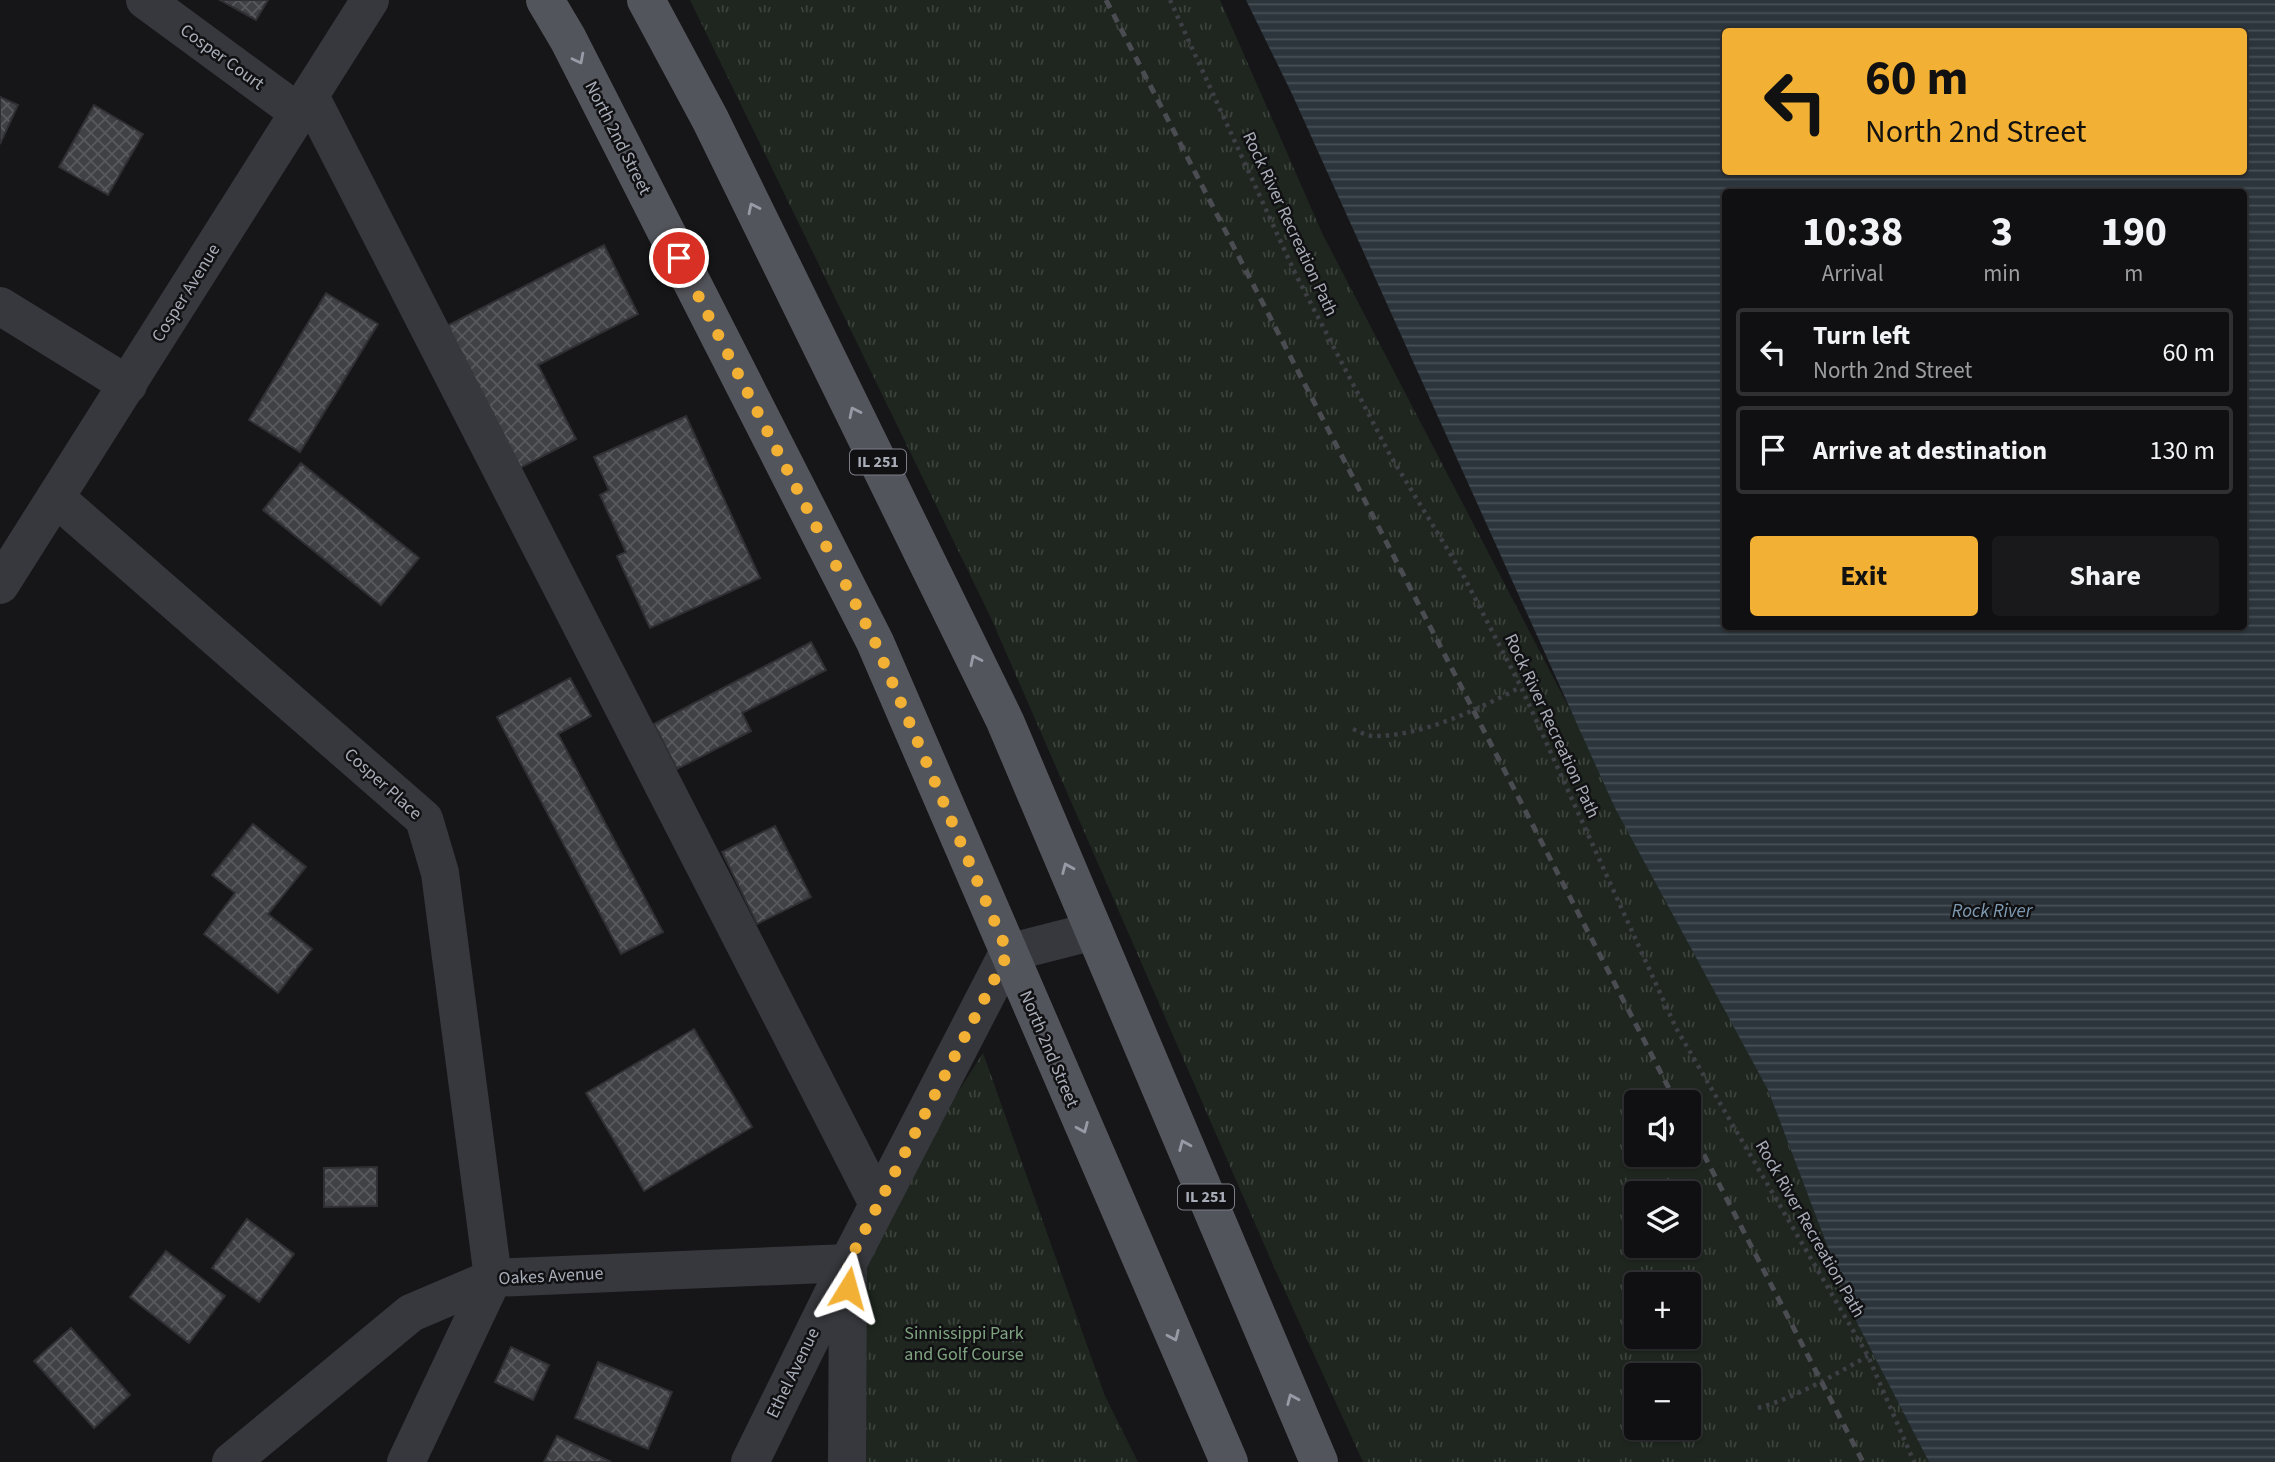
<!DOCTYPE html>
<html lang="en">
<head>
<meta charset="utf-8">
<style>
	body { margin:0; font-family:"Source Sans 3",sans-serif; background:#19191b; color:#f1f3f6; height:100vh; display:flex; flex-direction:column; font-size:26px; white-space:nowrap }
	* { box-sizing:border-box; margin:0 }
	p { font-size:23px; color:#9c9d9f }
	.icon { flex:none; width:38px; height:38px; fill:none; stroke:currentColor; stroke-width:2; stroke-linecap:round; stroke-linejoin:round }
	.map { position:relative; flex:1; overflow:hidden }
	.panel { position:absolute; left:1722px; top:189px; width:525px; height:441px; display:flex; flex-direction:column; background:#101012; border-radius:7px; box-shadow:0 2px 5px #0004,0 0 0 2px #303032 }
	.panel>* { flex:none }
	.banner { position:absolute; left:1722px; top:28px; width:525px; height:147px; border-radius:7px; box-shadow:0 2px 5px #0004,0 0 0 2px #303032; background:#f2b134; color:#111; overflow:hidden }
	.tools { position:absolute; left:1624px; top:1090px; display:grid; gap:14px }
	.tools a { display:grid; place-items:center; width:77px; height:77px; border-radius:7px; background:#101012; box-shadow:0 2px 5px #0004,0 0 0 2px #303032; font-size:35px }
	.pin { position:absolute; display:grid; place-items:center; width:60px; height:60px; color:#fff; margin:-30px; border:4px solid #fff; border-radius:50%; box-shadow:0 2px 7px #0007 }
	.me { position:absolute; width:77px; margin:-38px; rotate:8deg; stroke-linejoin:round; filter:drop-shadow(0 0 5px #0008) }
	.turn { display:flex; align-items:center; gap:24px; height:147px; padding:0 28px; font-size:32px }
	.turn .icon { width:91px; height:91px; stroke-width:2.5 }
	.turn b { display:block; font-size:49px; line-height:60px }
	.eta { display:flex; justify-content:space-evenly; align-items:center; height:119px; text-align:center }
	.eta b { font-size:42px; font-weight:700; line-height:49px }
	.primary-button { display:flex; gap:14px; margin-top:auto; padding:14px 28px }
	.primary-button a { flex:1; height:80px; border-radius:7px; background:#f2b134; color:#111; font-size:28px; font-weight:700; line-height:80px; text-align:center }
	.primary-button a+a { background:#19191b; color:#f1f3f6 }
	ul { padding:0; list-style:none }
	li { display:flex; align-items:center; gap:21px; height:88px; margin:0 14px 10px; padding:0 14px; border:4px solid #303032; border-radius:7px }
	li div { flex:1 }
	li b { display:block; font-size:26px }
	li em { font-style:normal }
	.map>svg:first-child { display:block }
	.park { fill:url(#park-tufts); fill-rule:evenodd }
	.water { fill:url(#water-rules); fill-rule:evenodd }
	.building { fill:url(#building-cross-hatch); stroke:#303034; stroke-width:2 }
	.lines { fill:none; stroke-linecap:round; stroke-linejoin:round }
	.path { stroke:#3d3f44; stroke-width:4.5; stroke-dasharray:3.5 5; stroke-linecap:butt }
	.minor { stroke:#37383d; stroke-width:38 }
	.major { stroke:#53555c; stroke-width:38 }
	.rail { stroke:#4a4c52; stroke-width:5; stroke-dasharray:9 7; stroke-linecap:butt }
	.oneway { stroke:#979ba6 }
	.route { stroke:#f2b134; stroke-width:12; stroke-dasharray:0 21.6 }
	.labels { text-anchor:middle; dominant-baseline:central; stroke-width:5; stroke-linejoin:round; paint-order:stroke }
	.shield { fill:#111113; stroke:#7b7e86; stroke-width:2 }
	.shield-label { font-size:16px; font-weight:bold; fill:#a8adb8 }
	.street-label { font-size:18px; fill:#a8adb8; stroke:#111113 }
	.park-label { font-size:18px; fill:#7fa381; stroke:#111113 }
	.water-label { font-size:19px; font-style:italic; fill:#7f9bb3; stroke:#111113 }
</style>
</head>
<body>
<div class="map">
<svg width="2275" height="1462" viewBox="0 0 2275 1462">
	<defs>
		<pattern id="park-tufts" width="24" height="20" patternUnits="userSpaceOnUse" patternTransform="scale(1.75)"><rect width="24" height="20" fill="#1e261f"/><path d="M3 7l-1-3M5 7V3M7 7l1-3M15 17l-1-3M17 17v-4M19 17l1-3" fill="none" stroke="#3c433d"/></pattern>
		<pattern id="water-rules" width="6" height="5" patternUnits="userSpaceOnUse" patternTransform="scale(1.75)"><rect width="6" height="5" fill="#2c353c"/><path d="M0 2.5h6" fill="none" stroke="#485056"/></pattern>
		<pattern id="building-cross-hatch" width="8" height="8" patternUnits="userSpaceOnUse" patternTransform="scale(1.75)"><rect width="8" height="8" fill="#404145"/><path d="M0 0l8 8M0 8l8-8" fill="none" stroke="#595a5e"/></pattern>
	</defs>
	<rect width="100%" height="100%" fill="#161618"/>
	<g class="park">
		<path d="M690 0H1220L1323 235 1768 1090 1855 1319 1929 1462H1363L1274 1267 991 618ZM1636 1102H1689V1155H1636ZM1636 1194H1689V1246H1636ZM1636 1284H1689V1337H1636ZM1636 1376H1689V1428H1636Z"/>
		<polygon points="983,1053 1105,1396 1138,1462 847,1462 848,1263"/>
	</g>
	<path class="water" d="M1246 0H2275V1462H1929L1855 1319 1768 1090 1615 808 1292 94ZM1726 32H2244V172H1726ZM1726 192H2244V626H1726Z"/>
	<g class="building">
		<polygon points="220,0 268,0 256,20"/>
		<polygon points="0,97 18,105 0,144"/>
		<polygon points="94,105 143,134 108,195 59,167"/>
		<polygon points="604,245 638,314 538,365 576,439 518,469 445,327"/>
		<polygon points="326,293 378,324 300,452 249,420"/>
		<polygon points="686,416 760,578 650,628 617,556 626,552 600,495 609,490 594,457"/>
		<polygon points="301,463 419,558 381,605 263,510"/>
		<polygon points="811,642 826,670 742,713 751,731 677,769 654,724"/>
		<polygon points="570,678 591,716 558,734 663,932 621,954 497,717"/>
		<polygon points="253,824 306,867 268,914 312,949 278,993 204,934 235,893 212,875"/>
		<polygon points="775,826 811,897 757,924 722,852"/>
		<polygon points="694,1029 752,1127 644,1191 586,1093"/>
		<polygon points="377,1167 377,1206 324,1207 324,1168"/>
		<polygon points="247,1219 294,1254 259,1302 212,1268"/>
		<polygon points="166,1251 225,1296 189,1343 130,1297"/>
		<polygon points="71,1328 130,1395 94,1428 34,1361"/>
		<polygon points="511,1347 549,1365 533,1400 495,1382"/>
		<polygon points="598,1362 672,1392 648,1449 575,1418"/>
		<polygon points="557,1436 611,1462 544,1462"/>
	</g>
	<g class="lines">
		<g class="path">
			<polyline points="1170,0 1296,275 1390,455 1462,573 1521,687 1676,1028 1868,1356 1914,1462"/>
			<path d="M1353 729C1360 732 1367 736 1374 736 1424 736 1478 709 1521 687"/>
			<path d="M1758 1408C1797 1397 1832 1376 1868 1356"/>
		</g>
		<g class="minor">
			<polyline points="145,0 299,113"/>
			<polyline points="310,96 878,1204"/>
			<polyline points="0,306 128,385"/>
			<polyline points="56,498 424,819 440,873 493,1278 406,1462"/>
			<polyline points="0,585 370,0"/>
			<polyline points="231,1462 411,1313 493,1278 848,1263"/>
			<polyline points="750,1462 848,1263 1008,953 1094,931"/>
			<polyline points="847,1462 848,1272"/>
		</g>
		<g class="major">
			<polyline points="545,0 568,39 875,642 1229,1462"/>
			<polyline points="646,0 710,119 1005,721 1319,1462"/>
		</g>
		<g class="rail">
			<polyline points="1106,0 1676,1102"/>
			<polyline points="1689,1126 1863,1462"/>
		</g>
	</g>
	<defs><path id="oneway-chevron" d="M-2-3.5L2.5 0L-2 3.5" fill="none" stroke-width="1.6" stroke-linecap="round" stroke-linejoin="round" transform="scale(1.75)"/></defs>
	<g class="oneway">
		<use href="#oneway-chevron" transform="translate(579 59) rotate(63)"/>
		<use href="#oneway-chevron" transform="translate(753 208) rotate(-116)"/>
		<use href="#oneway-chevron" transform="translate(854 412) rotate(-116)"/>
		<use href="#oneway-chevron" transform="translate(975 660) rotate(-116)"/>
		<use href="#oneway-chevron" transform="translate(1067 868) rotate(-113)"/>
		<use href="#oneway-chevron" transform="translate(1083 1128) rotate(67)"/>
		<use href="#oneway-chevron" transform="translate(1184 1145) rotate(-113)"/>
		<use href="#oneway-chevron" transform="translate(1174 1336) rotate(66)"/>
		<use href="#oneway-chevron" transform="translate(1292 1399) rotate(-113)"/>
	</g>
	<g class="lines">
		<polyline class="route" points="679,258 875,642 1008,953 848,1263 848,1288"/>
	</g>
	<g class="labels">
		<g class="shield">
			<rect x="850" y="449.5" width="56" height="25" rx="5"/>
			<rect x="1178" y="1184.5" width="56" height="25" rx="5"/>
		</g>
		<g class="shield-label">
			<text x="878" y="462">IL 251</text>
			<text x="1206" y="1197">IL 251</text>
		</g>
		<g class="street-label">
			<text transform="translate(222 57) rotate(36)">Cosper Court</text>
			<text transform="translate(618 138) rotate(63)">North 2nd Street</text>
			<text transform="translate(1290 224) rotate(65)">Rock River Recreation Path</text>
			<text transform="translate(186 293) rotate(-58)">Cosper Avenue</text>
			<text transform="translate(1552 726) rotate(65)">Rock River Recreation Path</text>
			<text transform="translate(383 784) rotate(42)">Cosper Place</text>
			<text transform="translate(1049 1049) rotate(67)">North 2nd Street</text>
			<text transform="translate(1810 1229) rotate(60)">Rock River Recreation Path</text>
			<text transform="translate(551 1276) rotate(-3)">Oakes Avenue</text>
			<text transform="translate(793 1373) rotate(-64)">Ethel Avenue</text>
		</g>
		<g class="park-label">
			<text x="964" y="1333">Sinnissippi Park<tspan x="964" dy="21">and Golf Course</tspan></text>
		</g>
		<g class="water-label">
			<text x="1992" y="911">Rock River</text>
		</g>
	</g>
</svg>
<div class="tools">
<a><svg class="icon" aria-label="sound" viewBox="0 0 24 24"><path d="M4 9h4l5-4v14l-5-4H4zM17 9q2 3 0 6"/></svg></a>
<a><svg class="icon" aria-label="layers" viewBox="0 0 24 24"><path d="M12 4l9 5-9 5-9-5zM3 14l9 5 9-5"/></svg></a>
<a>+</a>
<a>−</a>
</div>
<div class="pin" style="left:679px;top:258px;background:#d93025"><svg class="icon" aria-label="arrive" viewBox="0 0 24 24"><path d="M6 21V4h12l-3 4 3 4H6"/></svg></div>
<svg class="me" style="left:848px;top:1288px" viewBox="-20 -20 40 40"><path d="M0-17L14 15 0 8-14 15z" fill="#f2b134" stroke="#fff" stroke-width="4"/></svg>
<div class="banner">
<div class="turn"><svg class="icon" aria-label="left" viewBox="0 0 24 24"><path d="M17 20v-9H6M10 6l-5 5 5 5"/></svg><div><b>60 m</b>North 2nd Street</div></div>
</div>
<section class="panel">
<div class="eta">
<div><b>10:38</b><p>Arrival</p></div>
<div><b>3</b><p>min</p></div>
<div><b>190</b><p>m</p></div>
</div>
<ul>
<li><svg class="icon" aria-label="left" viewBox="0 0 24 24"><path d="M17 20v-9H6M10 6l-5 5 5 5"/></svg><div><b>Turn left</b><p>North 2nd Street</p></div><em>60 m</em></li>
<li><svg class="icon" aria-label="arrive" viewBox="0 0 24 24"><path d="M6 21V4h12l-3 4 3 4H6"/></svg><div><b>Arrive at destination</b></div><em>130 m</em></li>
</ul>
<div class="primary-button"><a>Exit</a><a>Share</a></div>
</section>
</div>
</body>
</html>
